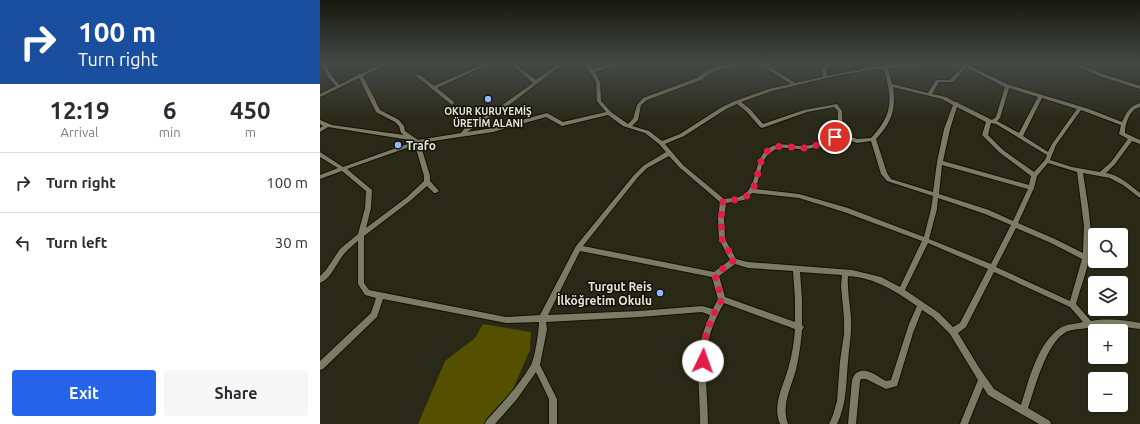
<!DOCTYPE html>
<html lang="en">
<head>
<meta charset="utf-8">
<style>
	body { margin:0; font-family:Ubuntu,sans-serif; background:#f7f7f7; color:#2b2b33; height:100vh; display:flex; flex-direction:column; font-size:15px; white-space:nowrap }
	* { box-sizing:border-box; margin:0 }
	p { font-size:13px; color:#7c7c81 }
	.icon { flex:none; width:22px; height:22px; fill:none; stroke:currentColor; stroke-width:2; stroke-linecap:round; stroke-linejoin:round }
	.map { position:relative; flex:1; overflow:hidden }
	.details { display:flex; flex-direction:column; background:#fff; width:320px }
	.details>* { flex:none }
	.banner { background:#1a4fa0; color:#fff; overflow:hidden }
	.buttons { position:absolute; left:768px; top:228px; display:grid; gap:8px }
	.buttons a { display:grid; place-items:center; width:40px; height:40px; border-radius:4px; background:#fff; box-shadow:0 1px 3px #0004; font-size:20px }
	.pin { position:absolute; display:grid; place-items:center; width:34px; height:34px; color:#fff; margin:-17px; border:2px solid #fff; border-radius:50%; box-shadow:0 1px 4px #0007 }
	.me { position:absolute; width:44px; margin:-22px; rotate:3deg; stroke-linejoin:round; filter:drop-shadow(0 0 3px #0008) }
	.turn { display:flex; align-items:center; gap:14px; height:84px; padding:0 12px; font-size:18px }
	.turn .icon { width:52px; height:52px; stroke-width:2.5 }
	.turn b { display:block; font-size:28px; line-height:34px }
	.eta { display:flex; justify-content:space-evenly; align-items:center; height:68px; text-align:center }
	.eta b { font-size:24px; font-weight:700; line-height:28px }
	.action { display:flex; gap:8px; margin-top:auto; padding:8px 12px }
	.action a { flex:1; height:46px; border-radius:4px; background:#2563eb; color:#fff; font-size:16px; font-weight:700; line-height:46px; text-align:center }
	.action a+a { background:#f7f7f7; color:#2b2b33 }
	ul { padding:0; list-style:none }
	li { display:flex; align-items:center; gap:12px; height:60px; padding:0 12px; border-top:1px solid #e1e1e2 }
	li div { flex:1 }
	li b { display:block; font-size:15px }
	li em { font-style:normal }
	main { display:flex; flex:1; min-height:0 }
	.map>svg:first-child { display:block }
	.green { fill:#554f00 }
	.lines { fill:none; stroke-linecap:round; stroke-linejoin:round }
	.minor-casing { stroke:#131203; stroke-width:2 }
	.minor { fill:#7c7b66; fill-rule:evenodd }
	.route { stroke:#e11d48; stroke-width:7; stroke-dasharray:0 12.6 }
	.poi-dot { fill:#93b7fd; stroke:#12120a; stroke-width:1.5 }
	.labels { text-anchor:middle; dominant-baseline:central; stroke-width:3; stroke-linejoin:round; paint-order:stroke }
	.far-poi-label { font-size:10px; font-weight:bold; fill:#e5e4d9; stroke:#12120a }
	.poi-label { font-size:12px; font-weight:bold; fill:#e5e4d9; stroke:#12120a; text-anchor:start }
</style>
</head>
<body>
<main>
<section class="details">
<div class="banner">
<div class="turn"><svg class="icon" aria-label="right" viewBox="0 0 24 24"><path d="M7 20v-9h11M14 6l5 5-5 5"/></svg><div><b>100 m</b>Turn right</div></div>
</div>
<div class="eta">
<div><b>12:19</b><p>Arrival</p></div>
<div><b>6</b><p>min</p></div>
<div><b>450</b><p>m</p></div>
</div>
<ul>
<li><svg class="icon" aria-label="right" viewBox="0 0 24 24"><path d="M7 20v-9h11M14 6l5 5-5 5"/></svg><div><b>Turn right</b></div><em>100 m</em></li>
<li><svg class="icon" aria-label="left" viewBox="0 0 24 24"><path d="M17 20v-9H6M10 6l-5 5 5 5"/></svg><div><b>Turn left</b></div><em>30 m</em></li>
</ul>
<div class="action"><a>Exit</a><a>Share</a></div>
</section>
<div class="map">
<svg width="820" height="424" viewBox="0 0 820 424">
	<rect width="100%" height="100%" fill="#2a2917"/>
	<polygon class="green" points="163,324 211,332 210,350 189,398 165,424 98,424 125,361 155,338"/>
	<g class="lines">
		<g class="minor-casing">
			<g id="minor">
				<path d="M0 63H4L5 65 8 63H13L7 67 12 76 19 85 38 75V74H41L63 63H68V64L43 76 60 110 79 120 84 126 85 131 98 140 141 133 144 129 181 106 213 83 190 63H194L216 80 240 63H244L185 108 147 132 173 128 227 113 243 122 286 112 277 101 276 82 270 72 263 63H267L273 69 294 63H300V64L275 72 280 82 281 101 291 112 308 124 313 119 317 105 323 98 377 78 386 71 393 68 416 63H422V64L397 70 390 73 381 80 327 100 321 105 318 120 312 126 329 131 342 141 360 134 402 107 415 101 449 89 471 84 438 63H443L475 83 503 77 502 71 505 63H509L506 71 507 76 554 67 563 66 565 65 567 66 611 63H629L627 64 568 68 572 84 608 93 616 80H630L644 65 642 63H646L652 67 689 85 769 109 802 122C807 111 809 107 820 103V107C810 109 806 122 805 131V133L820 140V144L812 141 795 164 786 173C799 175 810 185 820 193V198L803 185 790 178 763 173C767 201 774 231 769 259 766 274 760 289 756 304L771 321C788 318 804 320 820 323V329C802 326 785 325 768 328 761 329 752 329 746 332 726 343 715 388 708 408L730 421 731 424H719L668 395 663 387 648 424H640L658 380 630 334 613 317 602 310 593 333 577 386 566 389 546 379H541L540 381 536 424H528L532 380C533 377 535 373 538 372 547 367 559 377 566 381L571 380 589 324 597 306C575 291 556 278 528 276 527 290 530 304 531 318 532 333 529 347 528 361 526 383 527 404 517 424H509L513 415 517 401 520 361 524 334V318L521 286 522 275 480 272 482 299V325L484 327 482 330C481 343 479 356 476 370 471 388 461 405 468 424H460C452 405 463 387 468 369 472 356 474 342 475 329L404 303C397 315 391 328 388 343 383 369 388 397 388 424H380C380 399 377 374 379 350 381 338 385 326 390 315L382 312 319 317 226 322 227 329 220 365 237 399V424H229V399L216 372 197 399 175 424H165L166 421C182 403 199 386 211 365 215 358 219 330 219 322L186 323 63 299 57 317 3 369 0 370V361L51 313 56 298 45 295 38 284V241C33 245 28 249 24 254 16 263 12 278 0 283V276L6 270 20 249 38 234 45 208 46 191 22 171 0 179V175L18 168 0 157V152L23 167 93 142 90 140 8 127 0 132V128L3 126 0 124V120L12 125 84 135 81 133 79 126 75 122 56 112 39 78 0 97V94L16 86 8 77ZM646 67 685 87 676 117 672 120 638 103V102H635L626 97 612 94 619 82H633ZM554 69H564C572 98 574 114 551 138L537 139 529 136 523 135 522 111 517 104 484 110 443 124 430 109 421 102 452 91 515 76ZM573 87 622 99 633 105 624 129 617 162 613 192 571 179 567 173 556 139C572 122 576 110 573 87ZM689 88 718 97 699 133 677 121 680 118ZM722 98 757 109 732 144 728 152 703 136ZM417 104 426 111 440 127 442 128 487 112 514 107 518 111 517 136C506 138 496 145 485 146 473 147 460 141 449 148 431 160 440 190 419 197 415 198 409 198 404 199L363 165 345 144 364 136 406 109ZM637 107 666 122 662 135 679 152 711 176 709 185 623 161 630 129ZM761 110 801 125 799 134 808 139 791 162 780 172 752 167 730 160 736 145ZM288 115 303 126 325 133 339 144 346 152 323 166 314 175 256 246 220 315 186 317 49 290 44 283V236L90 201 107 186 114 193H116L119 191 110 181V176L100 143 173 132 226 117 242 126ZM671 123 676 124 727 155 725 160 714 172 683 150 668 135ZM519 139H526L537 143 551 141 561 174 567 181 613 196 611 209 604 237 528 208 479 194 435 189C440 179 440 166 446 157 448 154 452 151 456 149 464 146 475 150 484 149 496 149 507 141 519 139ZM95 145 104 176V181L86 198 46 228 51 208 52 190 27 169ZM349 156 359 167 400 202 398 218 399 239 410 260 394 272 263 246 318 177 327 168ZM728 163 757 172 764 226 763 253 735 239 698 223 714 188 717 176ZM622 165 708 189 693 221 669 210 619 194ZM432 193 479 198 524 212 602 241 580 287 561 277 532 270 428 262 416 259 405 239 404 218 406 203 424 200ZM618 198 665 214 691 225 671 264 609 239 617 209ZM696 228 731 243 762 259 750 301 676 267ZM608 243 668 269 640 323 633 327 619 313 585 290ZM260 251 392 277 398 299 393 309 382 306 319 311 228 315ZM415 264 428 268 473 271 475 299V322L405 297 399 276ZM674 272 750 307 763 322C756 324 746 324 740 328 717 344 709 380 701 405L674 389 658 366 638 333 646 327Z"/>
				<polygon points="166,63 171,63 117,88 134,102 134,103 132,105 96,76 96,75 100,75 114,86"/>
				<polygon points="382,63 386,63 387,64 385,65"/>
				<polygon points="750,63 755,63 786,75 820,86 820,89 782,77"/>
				<polygon points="815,63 820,63 820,65"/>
			</g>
		</g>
		<use href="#minor" class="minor"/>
	</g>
	<linearGradient id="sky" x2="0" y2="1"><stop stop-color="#17170d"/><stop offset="0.52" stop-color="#444947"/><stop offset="1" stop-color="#444947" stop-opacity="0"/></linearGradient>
	<rect width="820" height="122" fill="url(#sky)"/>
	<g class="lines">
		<path class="route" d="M383 361C382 339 391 317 402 299L395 275 414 260 402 239 401 218 403 201C409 200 419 200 425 197 442 187 434 160 450 149 461 143 474 149 486 148 497 146 506 141 515 137"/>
	</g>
	<g class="poi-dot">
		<circle cx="168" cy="99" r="4"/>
		<circle cx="78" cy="145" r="4"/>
		<circle cx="340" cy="293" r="4"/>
	</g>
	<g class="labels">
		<g class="far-poi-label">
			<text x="168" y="111">OKUR KURUYEMİŞ<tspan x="168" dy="12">ÜRETİM ALANI</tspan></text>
		</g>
		<g class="poi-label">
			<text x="86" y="145">Trafo</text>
			<text x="332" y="286" text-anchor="end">Turgut Reis<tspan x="332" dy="14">İlköğretim Okulu</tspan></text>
		</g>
	</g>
</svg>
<div class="buttons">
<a><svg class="icon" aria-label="search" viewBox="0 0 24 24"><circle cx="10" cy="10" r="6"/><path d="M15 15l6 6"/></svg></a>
<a><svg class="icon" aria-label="layers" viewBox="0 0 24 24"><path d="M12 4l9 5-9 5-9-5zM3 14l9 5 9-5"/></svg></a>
<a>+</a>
<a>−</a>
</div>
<div class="pin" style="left:515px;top:137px;background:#d93025"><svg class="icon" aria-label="arrive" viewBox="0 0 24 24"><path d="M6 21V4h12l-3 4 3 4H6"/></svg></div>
<svg class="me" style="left:383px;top:361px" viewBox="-20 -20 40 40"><circle r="19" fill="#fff"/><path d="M0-13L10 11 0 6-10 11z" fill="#e11d48"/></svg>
</div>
</main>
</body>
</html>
